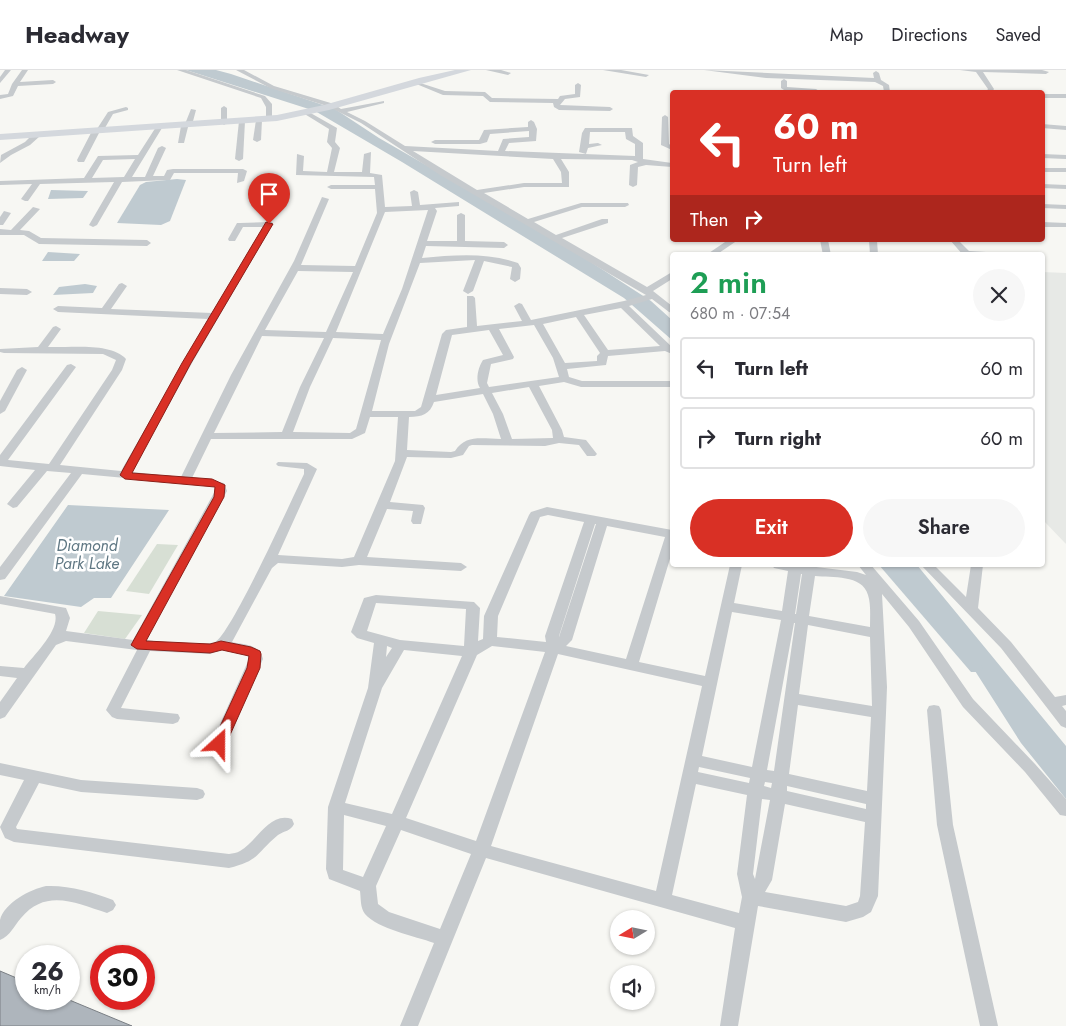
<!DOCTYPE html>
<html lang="en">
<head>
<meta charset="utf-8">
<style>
	body { margin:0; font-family:Jost,sans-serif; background:#f7f7f7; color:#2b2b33; height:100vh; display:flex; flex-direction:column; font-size:19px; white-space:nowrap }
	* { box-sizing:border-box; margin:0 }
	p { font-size:16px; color:#7c7c81 }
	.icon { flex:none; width:28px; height:28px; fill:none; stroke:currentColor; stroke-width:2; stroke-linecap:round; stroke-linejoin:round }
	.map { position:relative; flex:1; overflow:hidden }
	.panel { position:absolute; left:670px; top:182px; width:375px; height:315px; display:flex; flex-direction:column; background:#fff; border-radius:5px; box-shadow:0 1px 4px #0004 }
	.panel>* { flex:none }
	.banner { position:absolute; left:670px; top:20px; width:375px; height:152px; border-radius:5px; box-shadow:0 1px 4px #0004; background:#d93025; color:#fff; overflow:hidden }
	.needle { width:32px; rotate:260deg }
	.controls { position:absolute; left:610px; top:840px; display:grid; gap:10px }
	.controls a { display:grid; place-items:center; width:45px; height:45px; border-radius:50%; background:#fff; box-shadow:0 1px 4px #0004; font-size:25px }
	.speed { position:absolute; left:15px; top:875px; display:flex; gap:10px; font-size:25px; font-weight:700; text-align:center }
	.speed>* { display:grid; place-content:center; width:65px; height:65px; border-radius:50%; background:#fff; box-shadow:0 1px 4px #0004; line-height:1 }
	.speed small { font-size:12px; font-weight:400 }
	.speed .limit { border:8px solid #d22; background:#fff; color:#111 }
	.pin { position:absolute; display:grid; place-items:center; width:42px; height:42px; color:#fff; margin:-51px -21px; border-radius:50% 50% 50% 0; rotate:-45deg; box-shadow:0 0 5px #0007 }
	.pin .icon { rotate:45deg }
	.me { position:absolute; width:55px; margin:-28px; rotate:24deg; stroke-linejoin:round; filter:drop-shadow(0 0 4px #0008) }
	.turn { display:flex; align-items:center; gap:18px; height:105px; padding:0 20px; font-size:22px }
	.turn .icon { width:65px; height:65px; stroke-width:2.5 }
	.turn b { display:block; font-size:35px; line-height:42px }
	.then { display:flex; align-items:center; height:48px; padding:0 20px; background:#0003; gap:10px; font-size:19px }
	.round { display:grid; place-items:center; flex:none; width:52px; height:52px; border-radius:26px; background:#f7f7f7 }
	.overview { display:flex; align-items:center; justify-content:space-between; height:85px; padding:0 20px }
	h1 { font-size:30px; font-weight:600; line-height:38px; color:#1e9e55 }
	.action { display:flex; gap:10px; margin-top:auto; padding:10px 20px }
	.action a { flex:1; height:58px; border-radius:30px; background:#d93025; color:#fff; font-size:20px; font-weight:600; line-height:58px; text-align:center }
	.action a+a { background:#f7f7f7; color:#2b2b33 }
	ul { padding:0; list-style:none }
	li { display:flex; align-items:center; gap:15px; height:62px; margin:0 10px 8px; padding:0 10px; border:2px solid #e1e1e2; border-radius:5px }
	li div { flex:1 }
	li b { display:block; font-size:19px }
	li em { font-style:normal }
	header { display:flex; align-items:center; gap:30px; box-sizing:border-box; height:70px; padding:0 25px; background:#fff; border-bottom:1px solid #e1e1e2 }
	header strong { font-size:24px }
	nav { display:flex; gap:28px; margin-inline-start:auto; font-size:18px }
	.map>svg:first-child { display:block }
	.built { fill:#e7e9e6 }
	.green { fill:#d7dfd4 }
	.water { fill:#bfcad0 }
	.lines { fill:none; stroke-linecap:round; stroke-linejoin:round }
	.canal { fill:#bfcad0; fill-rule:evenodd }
	.building { fill:#aeb5bc; stroke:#7a7f84 }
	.street { fill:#c6cacd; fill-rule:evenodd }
	.secondary { fill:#d4d8dd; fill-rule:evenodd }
	.route { fill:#d93025; stroke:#8d1f18 }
	.labels { text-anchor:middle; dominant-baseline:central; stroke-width:5; stroke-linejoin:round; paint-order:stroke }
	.water-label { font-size:16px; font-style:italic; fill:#5f7783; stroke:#fff }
</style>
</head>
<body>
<header>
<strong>Headway</strong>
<nav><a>Map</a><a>Directions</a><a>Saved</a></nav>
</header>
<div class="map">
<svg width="1066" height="956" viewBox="0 0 1066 956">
	<rect width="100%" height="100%" fill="#f7f7f3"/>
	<polygon class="built" points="1042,202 1066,203 1066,474 1043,450"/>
	<g class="green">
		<polygon points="157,474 178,475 149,524 126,521"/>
		<polygon points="98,541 142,545 125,569 84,563"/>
	</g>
	<g class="water">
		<polygon points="186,0 216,0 231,4 335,39 379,68 563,174 651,231 672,250 672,270 624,228 402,92 315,41"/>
		<polygon points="177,109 186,110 170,151 161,155 117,153 140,115 146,112"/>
		<polygon points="51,120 88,121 83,128 48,129"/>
		<polygon points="48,182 80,184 74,191 42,191"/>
		<polygon points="85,214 97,216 93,223 53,225 59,217"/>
		<polygon points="68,435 169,440 111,528 94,528 81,537 4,526"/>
		<polygon points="889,495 917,495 1066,676 1066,729 1021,673 954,568"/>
	</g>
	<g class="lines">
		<polygon class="canal" points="879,495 892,495 981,594 983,598 981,602 971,602"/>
	</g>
	<polygon class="building" points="0,901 26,912 26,929 67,929 132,956 0,956"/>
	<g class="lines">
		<g class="street">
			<polygon points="5,0 11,0 0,13 0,7"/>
			<polygon points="22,0 28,0 20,12 53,10 56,12 53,14 18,16 13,26 0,29 0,25 8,24 12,14"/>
			<polygon points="177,0 186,0 265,26 272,34 272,49 269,51 266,49 266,37 261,28"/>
			<path d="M236 0H244L274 16 334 34 341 39 384 31V33L347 42 365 51 405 76 498 81 503 69 529 67V61L490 64 487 72 480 74H435L431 72 435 70H479L484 60 528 57V52L531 50 534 52 537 59 536 71 509 73 505 81 635 86V74L626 69 625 62H590L589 74 598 73 602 75 588 78 586 84 579 82 582 63 585 58H632L633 66 643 73V89L672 93V97L646 95 638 97 637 115 633 117 629 115 630 95 638 92 632 90 561 89 569 102V117H524L484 123 528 149 581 133H628L629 135 625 137H582L534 152 556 165 602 149H608V153L562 168 647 217 672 202V209L653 221 672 236V243L669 242 652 229 629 236 672 277V284L665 281 608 286 606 295 567 299 569 307 582 311H672V317H581L564 312 539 316 562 360 564 367 586 370 597 384 595 386H587L579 375 559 373 545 376 472 375 469 376 463 385 451 388 407 387 390 432 423 435 425 438 421 454H413L411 451 413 441 387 439 367 487 461 493 467 497 461 501 359 495 342 497 278 493 272 498 232 572C245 575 260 574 263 589L224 678 219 680 214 678 211 674 249 589 247 585 222 580 210 584 150 581 121 638 178 644 180 648 178 652 173 654 117 649 112 647 106 640 137 580 66 571 56 575 5 647 0 649V632L17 608 0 606V596L24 598C34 585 60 560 55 544L50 543 0 534V526L66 538 70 548 66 561 133 570 215 421V417L212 416 82 404 5 509 0 510V497L71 403 47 401 17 437 13 438 7 434 35 400 0 396V385L67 295 71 294 76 297 8 390 49 394 112 300 116 290 103 284 4 283 0 282V279L38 277 53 257 56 256 61 259 48 277C69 278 111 272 126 289L122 300 60 395 121 401 208 249 58 242 53 239 58 236 102 238 119 214 122 213 127 216 111 239 212 243 263 157H243L235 171H229L228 169 237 153H240L272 152 273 154 192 293 132 402 181 407 231 305 294 191 322 127 329 129 301 195 355 196 377 143 375 119H331L327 117 331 115H375L374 107 296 105 297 84 304 86 303 101 327 102 332 78 327 72 329 59 303 43V41H307L337 58 335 72 340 78 334 102H362L364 84 371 82 370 103 382 105 385 137 412 136 410 122 414 120 418 122 420 135 459 132V136L435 138 437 141 427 171H457V145L461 143 465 145V171L504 172 508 175 504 178 426 176 422 188C454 185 487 182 518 193L521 198 520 209 515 212 510 209 512 197 484 191 473 221 468 224 463 221 475 190 420 193 389 274 372 341H415L421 337 442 264 446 260 467 257V226H473L475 228 477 256 522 251 514 236 519 233 522 234 531 250 624 231 646 225 440 105 361 53 327 36 270 18ZM413 81 553 89 561 102 562 113H524L477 120ZM428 140 402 219 383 264 336 262 385 142ZM298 201 353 202 326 262 265 260ZM621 238 660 276 608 280 584 245ZM576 247 600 283 597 286V291L565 293 543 254ZM534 255 553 288 559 307 489 317 487 313 491 294 513 289 514 287 499 259ZM489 260 503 285 483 290C478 298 475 310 480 318L436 325 452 265ZM262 266 324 268 300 317 282 362 214 363ZM333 268 381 270 356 359 350 363 293 362 310 317ZM529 317 552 360 553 368 512 369 503 344 492 323ZM483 324 493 344 501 369C482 369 466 364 455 381L451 382 407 380 409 347C422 347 430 344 434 332ZM370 347H398L395 391 354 487 342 489 278 485 317 399 307 393 278 392 276 394 278 396 304 399V404C292 429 231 564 215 572 206 576 158 572 146 570L227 421 224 413 192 408 211 369H352L365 363Z"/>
			<polygon points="486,0 501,0 511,3 508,5"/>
			<polygon points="603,0 621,0 649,5 646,7"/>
			<polygon points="704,0 874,8 873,3 876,1 879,3 881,10 889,15 890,22 884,22 883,16 875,12 766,8"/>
			<polygon points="960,0 1042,0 1049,2 1046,4 983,2 994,19 992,22 986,22 988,19 976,2"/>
			<polygon points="784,9 787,11 787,17 816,19 819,21 809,22 784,20 781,18 781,11"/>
			<polygon points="414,11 445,21 485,22 492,28 558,29 560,26 575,24 575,15 578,13 581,15 580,27 565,29 560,35 610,37 613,39 610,41 559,40 554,37 553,33 490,32 483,26 443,25 414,13"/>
			<rect x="1042" y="24" width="24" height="4"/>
			<polygon points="224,36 227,38 227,53 224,55 221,53 221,38"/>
			<polygon points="126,37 128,38 128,40 113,44 102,63 99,63 84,92 78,92 77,90 92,61 97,59 108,42"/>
			<polygon points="191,39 196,40 192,55 188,57 184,73 178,73 181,56 185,54"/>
			<polygon points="665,45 668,47 669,74 672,76 672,80 661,75 662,47"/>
			<polygon points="259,48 262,50 261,70 257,72 253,70 256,50"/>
			<polygon points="242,49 245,51 243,89 239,91 235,89 239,51"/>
			<polygon points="1042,54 1066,56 1066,60 1042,58"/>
			<path d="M158 56 162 58 132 107H145L158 78 162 76 166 78 153 106H164L167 100 173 99H243L247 101 244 111 237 113 238 103H174L170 110H167L122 112 97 155 93 157 89 155 114 112 40 114 28 131H25L21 129 32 114 0 115V111L84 108 98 86 138 85 156 57ZM135 89 124 107 92 108 103 90Z"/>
			<polygon points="33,64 40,66 30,75 11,85 0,93 1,85 25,72"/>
			<polygon points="1042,84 1066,85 1066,89 1042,88"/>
			<rect x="1042" y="98" width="24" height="4"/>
			<polygon points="1042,114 1066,115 1066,119 1042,118"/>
			<polygon points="1042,134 1066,135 1066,139 1042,138"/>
			<polygon points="33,137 40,139 20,160 29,161 41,168 147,170 151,173 147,176 39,174 24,165 0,165 0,159 11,160"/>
			<polygon points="4,141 11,143 3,155 0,155 0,147"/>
			<polygon points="1042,152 1066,153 1066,157 1042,157"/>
			<polygon points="728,170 738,170 716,185 706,185"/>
			<polygon points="820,170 828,170 831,185 823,185"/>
			<polygon points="869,170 877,170 878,185 870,185"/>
			<polygon points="950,170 958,170 969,181 986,182 990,185 963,185"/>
			<polygon points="0,218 27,219 32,222 27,225 0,224"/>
			<polygon points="22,297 27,300 5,341 0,344 0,331 17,300"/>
			<path d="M547 437 672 460V482L639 592 705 606 730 495H742L734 533 782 541 788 501 774 498 772 495H800L857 502 866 505 858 495H871L919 551 973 629 1035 694 1066 729V746L1060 745 1025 702 963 637 909 557 882 524 887 617 886 643 878 826 871 842 863 847 846 852 758 836 738 956H720L735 858 486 788 418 956H400L434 873C415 866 378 859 365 844 360 838 361 828 360 821L329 809 326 799 328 737 368 618 374 573 357 568 351 562 364 528 376 525 474 532 480 538 478 571 483 569 484 546 529 445 531 442ZM548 445 584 452 545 566 546 572 497 567 498 546 540 447ZM595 454H596L559 567V566ZM607 456 665 467 626 589 566 576 572 570ZM801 504H802L796 544H795ZM815 506C832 508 862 504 868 525 871 534 870 547 870 557L809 546ZM376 533 466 539 464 576 400 570 367 561ZM732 542 781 550 752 697 702 686ZM794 553H795L774 701 767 700ZM808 555 870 567 872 636 799 624ZM387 576 392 578 386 587ZM492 576 545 582 476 771 406 748 477 585ZM404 580 462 586 392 744 345 733 382 618ZM558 584 702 616 656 821 491 776ZM798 635 871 647 867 721 789 704ZM699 697 750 708 749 713 698 702ZM765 712 772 713 771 718 764 716ZM696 714 747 725 737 804 742 827 739 843 672 825ZM787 716 866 734V739L787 721ZM762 729 770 730 755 809 753 804ZM785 734 865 752 860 826 858 832 846 836 765 822 772 810ZM344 745 386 756 363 807 343 800ZM401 760 471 784 440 859 389 842 378 834 376 816Z"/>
			<polygon points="921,495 934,495 966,527 971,495 983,495 978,538 1011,572 1055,627 1066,625 1066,635 1062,636 1066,641 1066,658 1061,656 1001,578"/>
			<polygon points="934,635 939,636 941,640 953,755 998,956 980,956 937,755 927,640 929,636"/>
			<path d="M0 693 81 710 197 718 203 720 205 724 203 728 197 730 81 722 39 713 16 757 17 759 229 784C233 783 237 783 240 781 257 772 269 741 292 749L294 754C291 761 284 761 278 765 257 782 260 791 229 798L14 772 5 768 0 757 24 710 0 705Z"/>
			<path d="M46 816C69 815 92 822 113 830L116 835 113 840 107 843C76 833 46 818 21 848 14 856 10 866 0 870 0 864 0 856 0 850 4 833 31 819 46 816Z"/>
		</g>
		<polygon class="secondary" points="455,0 471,0 329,40 277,51 0,70 0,64 277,45 324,35 419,8"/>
	</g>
	<polygon class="route" points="266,152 273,154 191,293 132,403 212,409 225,415 224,427 146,571 210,574 221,571 251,577 260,581 261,584 260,598 226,674 224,678 219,680 214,678 212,674 247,598 249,586 222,580 210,583 137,579 131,575 214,427 215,417 125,409 120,405 182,293"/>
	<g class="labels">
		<g class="water-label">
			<text x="87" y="475">Diamond<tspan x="87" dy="18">Park Lake</tspan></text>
		</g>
	</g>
</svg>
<div class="controls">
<a><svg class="needle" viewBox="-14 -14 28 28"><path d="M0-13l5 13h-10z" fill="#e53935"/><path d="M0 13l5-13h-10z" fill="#7c7c81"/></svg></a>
<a><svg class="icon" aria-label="sound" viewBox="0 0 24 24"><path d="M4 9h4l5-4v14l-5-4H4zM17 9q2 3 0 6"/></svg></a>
</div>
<div class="speed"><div>26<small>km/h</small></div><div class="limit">30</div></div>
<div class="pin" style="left:269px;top:154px;background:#d93025"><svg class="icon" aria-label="arrive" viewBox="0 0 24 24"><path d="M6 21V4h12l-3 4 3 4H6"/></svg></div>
<svg class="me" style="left:219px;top:674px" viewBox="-20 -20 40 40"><path d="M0-17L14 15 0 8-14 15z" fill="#d93025" stroke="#fff" stroke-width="4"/></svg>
<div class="banner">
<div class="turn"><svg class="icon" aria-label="left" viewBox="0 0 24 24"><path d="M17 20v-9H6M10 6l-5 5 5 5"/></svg><div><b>60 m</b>Turn left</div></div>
<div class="then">Then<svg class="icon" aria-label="right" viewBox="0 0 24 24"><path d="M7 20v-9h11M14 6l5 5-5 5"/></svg></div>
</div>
<section class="panel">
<div class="overview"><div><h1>2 min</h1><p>680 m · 07:54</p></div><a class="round"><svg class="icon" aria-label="close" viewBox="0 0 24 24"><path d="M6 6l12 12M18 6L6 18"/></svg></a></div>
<ul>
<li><svg class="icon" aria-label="left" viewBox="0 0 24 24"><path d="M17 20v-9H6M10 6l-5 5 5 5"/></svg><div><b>Turn left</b></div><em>60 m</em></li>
<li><svg class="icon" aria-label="right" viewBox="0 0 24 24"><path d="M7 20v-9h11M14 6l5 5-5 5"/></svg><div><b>Turn right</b></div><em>60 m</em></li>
</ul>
<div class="action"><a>Exit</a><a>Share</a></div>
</section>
</div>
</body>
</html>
